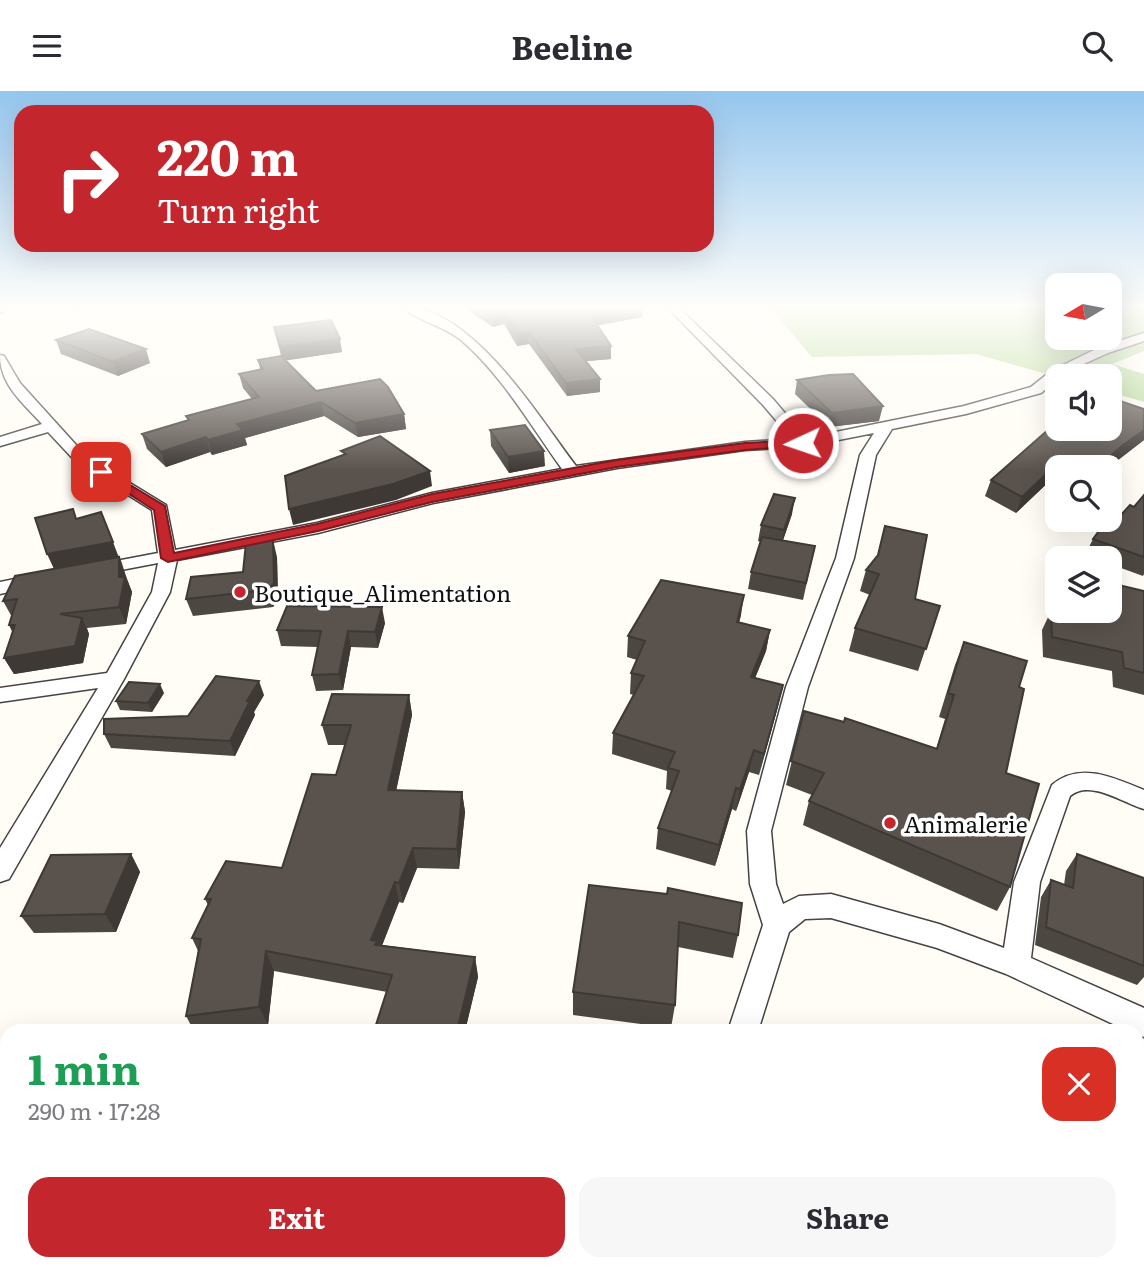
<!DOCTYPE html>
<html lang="en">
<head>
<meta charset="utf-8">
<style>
	body { margin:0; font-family:Literata,serif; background:#f7f7f7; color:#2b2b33; height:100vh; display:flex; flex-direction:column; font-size:26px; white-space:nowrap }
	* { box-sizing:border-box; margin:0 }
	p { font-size:23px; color:#7c7c81 }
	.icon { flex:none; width:38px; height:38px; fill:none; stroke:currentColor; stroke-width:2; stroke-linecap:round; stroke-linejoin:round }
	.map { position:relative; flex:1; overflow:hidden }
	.sheet { position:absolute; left:0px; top:933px; width:1144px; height:247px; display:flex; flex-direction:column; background:#fff; border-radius:21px 21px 0 0; box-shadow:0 7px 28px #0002 }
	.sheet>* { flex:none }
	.top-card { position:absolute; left:14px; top:14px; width:700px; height:147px; border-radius:21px; box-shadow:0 7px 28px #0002; background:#c4262e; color:#fff; overflow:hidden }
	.needle { width:46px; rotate:260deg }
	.controls { position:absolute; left:1045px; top:182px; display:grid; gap:14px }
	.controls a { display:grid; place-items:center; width:77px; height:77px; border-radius:14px; background:#fff; box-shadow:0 7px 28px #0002; font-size:35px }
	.pin { position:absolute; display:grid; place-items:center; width:60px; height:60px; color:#fff; margin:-30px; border-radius:14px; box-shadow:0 4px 10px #0006 }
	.me { position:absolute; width:77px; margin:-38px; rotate:267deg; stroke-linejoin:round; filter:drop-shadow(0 0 5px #0008) }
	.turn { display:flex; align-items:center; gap:24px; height:147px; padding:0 28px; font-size:32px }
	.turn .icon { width:91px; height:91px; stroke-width:2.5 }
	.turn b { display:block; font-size:49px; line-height:60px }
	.round { display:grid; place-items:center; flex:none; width:74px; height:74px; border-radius:21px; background:#f7f7f7 }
	.summary { display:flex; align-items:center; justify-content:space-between; height:119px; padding:0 28px }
	h1 { font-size:42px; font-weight:700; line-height:52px; color:#1e9e55 }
	.action { display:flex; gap:14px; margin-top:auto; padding:14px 28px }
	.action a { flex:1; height:80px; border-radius:21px; background:#c4262e; color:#fff; font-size:28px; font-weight:700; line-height:80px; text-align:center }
	.action a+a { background:#f7f7f7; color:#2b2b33 }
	header { display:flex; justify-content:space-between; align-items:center; height:91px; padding:0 28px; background:#fff; font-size:32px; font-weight:700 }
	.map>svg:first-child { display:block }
	.forest { fill:#b9dc9c }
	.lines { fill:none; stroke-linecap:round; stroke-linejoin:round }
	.minor-casing { stroke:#444; stroke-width:3 }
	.minor { fill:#fff; fill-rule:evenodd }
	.wall { fill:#4d4742 }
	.shaded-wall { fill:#3f3936 }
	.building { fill:#5a524d; stroke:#3f3936; stroke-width:2 }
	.route { fill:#c4262e; stroke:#7f191e; stroke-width:2 }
	.poi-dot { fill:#c4262e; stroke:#fff; stroke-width:2.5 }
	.labels { text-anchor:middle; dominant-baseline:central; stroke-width:7; stroke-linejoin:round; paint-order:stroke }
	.poi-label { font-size:23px; fill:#111; stroke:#fff; text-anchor:start }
</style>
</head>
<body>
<header><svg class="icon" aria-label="menu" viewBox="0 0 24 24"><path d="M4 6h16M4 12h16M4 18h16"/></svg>Beeline<svg class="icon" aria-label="search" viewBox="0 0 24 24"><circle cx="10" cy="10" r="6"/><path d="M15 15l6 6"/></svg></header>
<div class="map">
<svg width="1144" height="1179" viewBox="0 0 1144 1179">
	<rect width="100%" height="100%" fill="#fffdf5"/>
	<polygon class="forest" points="769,215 1057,215 1057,247 1110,247 1110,215 1144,215 1144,260 1112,273 1144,283 1144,311 1110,301 1110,285 1057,286 976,263 812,266"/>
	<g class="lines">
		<g class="minor-casing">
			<g id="minor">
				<polygon points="0,215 10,215 0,222"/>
				<path d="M401 215C472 215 537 324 576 375L745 351 792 348 763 314 666 215H677L773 308 806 347 964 315 1031 296 1051 280 1100 256 1144 242V250L1108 262 1057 285V289L1041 302 966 323 892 338 876 364 854 467 808 596 771 740 776 793 783 813 799 805 831 803 939 833 1004 857 1014 791 1052 694C1080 670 1114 687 1144 699V718C1123 712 1090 688 1070 705L1040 791 1031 867 1144 917V946L1138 944V940H1128L1006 883 937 857 831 827 805 828 789 841 758 940H728L763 834 750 793 747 740 786 596 836 467 860 364 874 342 803 356 745 359 617 377 433 412 318 442 177 469 170 501 124 588 9 788 0 791V757L98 597 0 611V597L107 582 152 501 158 472 95 484 86 479 95 474 158 462 152 419 77 372 48 341 0 355V346L42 333C23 312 0 294 0 264L4 265 20 292 87 366 166 414 175 459 317 432 432 402 562 378C531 335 502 284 461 249 444 235 413 228 401 215Z"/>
				<polygon points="39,483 48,489 45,493 0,503 0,491"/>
				<polygon points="665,1172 701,1172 699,1179 663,1179"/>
			</g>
		</g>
		<use href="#minor" class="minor"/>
	</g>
	<g class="wall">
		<polygon points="462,215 643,215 642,226 597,234 611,255 611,268 586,270 600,301 567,305 529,253 517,255 504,233 493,236"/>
		<polygon points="274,236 342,261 285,269 316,300 404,323 406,338 358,346 324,325 245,347 247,354 212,364 210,361 166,376 147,358 142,343 188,329 186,325 252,308 243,297 239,283 260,278 258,269 281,265"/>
		<polygon points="56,249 150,272 118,285 61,263"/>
		<polygon points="797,289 879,330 829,336 795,303"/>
		<polygon points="1144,318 1144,349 1109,376 1057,376 1057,383 1016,422 985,405 991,389"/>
		<polygon points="490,339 545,375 509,382 491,355"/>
		<polygon points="1144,404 1144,483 1143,485 1110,473 1110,467 1093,467 1085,464 1093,448 1134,416"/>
		<polygon points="73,418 76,428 120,466 125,482 126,486 132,501 126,533 87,537 89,543 83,572 14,583 4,567 12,541 12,526 3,510 54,478"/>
		<polygon points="792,423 783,449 815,455 803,509 748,498 751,481 761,451 758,450 761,434"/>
		<polygon points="877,465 915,508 940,515 918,580 849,560 855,537 870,504 860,500 866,479"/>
		<polygon points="277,466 278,509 273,516 193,525 186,508 243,481"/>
		<polygon points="1144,500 1144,604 1113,596 1112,580 1043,566 1042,539 1051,520 1085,527 1085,520 1110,520"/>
		<polygon points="741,524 739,531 770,539 766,560 755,587 783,594 778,615 759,684 749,681 736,720 732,718 715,775 656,758 658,737 672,700 666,698 667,680 612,663 613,642 634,604 630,603 631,582 637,569 627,566 628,545"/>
		<polygon points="385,532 378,557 351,556 343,599 316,600 312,584 318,556 281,555 277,539"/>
		<polygon points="964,551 1019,596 1006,682 1010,796 997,820 803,734 809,710 812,704 786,694 804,620 936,658 945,628 939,626 955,574"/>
		<polygon points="164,602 152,621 120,619 116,610"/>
		<polygon points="264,604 254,621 255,624 235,665 111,657 104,643 188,625"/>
		<polygon points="409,604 412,624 396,699 462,701 465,721 459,778 417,777 403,812 399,811 382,854 475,866 478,886 465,940 374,940 387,901 274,880 268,934 226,940 194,940 186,925 198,860 192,847 208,814 205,808 282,777 336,684 345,654 328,654 322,634"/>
		<polygon points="131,763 140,781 116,841 34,842 21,825"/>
		<polygon points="1077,763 1144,787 1144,886 1137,894 1035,854 1041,806 1051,789 1064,794 1066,780"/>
		<polygon points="589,794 738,844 733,867 678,856 675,914 671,937 573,924 573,901"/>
		<polygon points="1138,1060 1144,1061 1144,1112 1138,1090"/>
		<polygon points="579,1172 648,1172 647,1179 606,1179"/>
		<polygon points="904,1172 952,1172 950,1179 902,1179"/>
		<polygon points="1003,1172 1138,1172 1144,1179 1010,1179 1010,1175"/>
	</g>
	<g class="shaded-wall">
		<polygon points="69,215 126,215 71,219"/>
		<polygon points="638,215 643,215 642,226 590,236 590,223"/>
		<polygon points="503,221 504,233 493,236 492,224"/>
		<polygon points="529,241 529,253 517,255 517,242"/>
		<polygon points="340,248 342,261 283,270 280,256"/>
		<polygon points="611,255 611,268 576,271 576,258"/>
		<polygon points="146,258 150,272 118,285 113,271"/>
		<polygon points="600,288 600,301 567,305 566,292"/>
		<polygon points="321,311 324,325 245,347 247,354 212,364 208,349 237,333"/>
		<polygon points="883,315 879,330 829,336 832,322"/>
		<polygon points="404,323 406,338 358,346 355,332"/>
		<polygon points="1144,339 1144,349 1109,376 1098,376 1123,354"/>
		<polygon points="206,346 210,361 166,376 161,361"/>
		<polygon points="544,360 545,375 509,382 508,366"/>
		<polygon points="1064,366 1060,376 1057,376 1057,383 1016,422 1022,406"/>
		<polygon points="430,380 432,395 396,409 293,434 289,418"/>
		<polygon points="795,407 792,423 781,455 784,439"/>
		<polygon points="273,449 277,466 278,509 273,516 268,499"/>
		<polygon points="113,451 132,501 126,533 119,516 54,478 47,463"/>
		<polygon points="744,504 741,524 734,552 737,531"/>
		<polygon points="382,516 385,532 378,557 375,541"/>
		<polygon points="82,527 89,543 83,572 14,583 4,567"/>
		<polygon points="9,534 15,534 17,551"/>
		<polygon points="770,539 766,560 747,607 751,586"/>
		<polygon points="348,540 351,556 343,599 339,583"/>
		<polygon points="259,590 264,604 254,621 255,624 235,665 230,650 247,610"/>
		<polygon points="160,593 164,602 152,621 148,612"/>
		<polygon points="783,594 778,615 759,684 764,663"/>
		<polygon points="409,604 412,624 392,720 388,699"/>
		<polygon points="754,659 749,681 736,720 740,698"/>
		<polygon points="736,697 732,718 715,775 719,754"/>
		<polygon points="462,701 465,721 459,778 457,758"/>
		<polygon points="413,757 417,777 403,812 399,792"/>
		<polygon points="131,763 140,781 116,841 105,823"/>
		<polygon points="395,791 399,811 380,860 371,849"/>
		<polygon points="266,860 274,880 268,934 259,916"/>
		<polygon points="475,866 478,886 465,940 457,940"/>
		<polygon points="537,1172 542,1172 541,1179 536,1179"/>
	</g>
	<g class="building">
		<polygon points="478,215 638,215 590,223 611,255 576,258 600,288 566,292 529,241 517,242 503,221 492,224"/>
		<polygon points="331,229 340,248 280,256 274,236"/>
		<polygon points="89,238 146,258 113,271 56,249"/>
		<polygon points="281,265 316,300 380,288 388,296 404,323 355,332 321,311 237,333 243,339 208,349 206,346 161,361 142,343 189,329 186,325 259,306 239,283 263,278 258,269"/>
		<polygon points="853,283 883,315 832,322 797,289 829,284"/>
		<polygon points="1111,307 1144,318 1144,339 1123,354 1098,376 1093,376 1064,366 1022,406 991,389 1057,331 1057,338 1110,338 1110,308"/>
		<polygon points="525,334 544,360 508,366 490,339"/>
		<polygon points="380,345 430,380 393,393 289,418 285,385 346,363 341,360"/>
		<polygon points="774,403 795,407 784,439 761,434"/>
		<polygon points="1144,404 1144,466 1093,448 1105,432 1112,434 1130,414 1134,416"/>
		<polygon points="73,418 76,428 101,421 113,451 47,463 35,427"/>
		<polygon points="885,435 927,444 915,508 940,515 926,558 855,537 879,483 866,479 878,464"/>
		<polygon points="762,446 815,455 806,492 751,481"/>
		<polygon points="273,449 274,492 268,499 186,508 191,486 243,481 246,452"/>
		<polygon points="119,466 119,486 125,486 119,516 60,523 82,527 75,555 4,567 15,534 9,534 17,508 3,510 15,485"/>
		<polygon points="661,489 744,504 737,531 770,539 751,586 783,594 764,663 754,659 740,698 736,697 719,754 658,737 679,680 668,677 675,661 613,642 644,585 631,582 645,550 628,545"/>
		<polygon points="1110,492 1144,500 1144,582 1124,577 1122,561 1052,546 1051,520 1092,528 1093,520 1110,520"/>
		<polygon points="287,515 382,516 375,541 348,540 339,583 312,584 321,540 277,539"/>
		<polygon points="964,551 1027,570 1019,596 1024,598 1006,682 1039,693 1010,796 809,710 824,682 791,670 804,620 844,631 845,627 937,658 954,604 948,602"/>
		<polygon points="216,585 259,590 247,610 250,610 230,650 104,643 104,628 188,625"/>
		<polygon points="129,591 160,593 148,612 116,610"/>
		<polygon points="332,603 409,604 388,699 462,701 457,758 413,757 399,792 395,791 371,849 377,850 375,854 475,866 457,940 374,940 392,884 266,860 259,916 186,925 201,848 192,847 211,808 205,808 226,770 282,777 312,683 336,684 351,634 322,634"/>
		<polygon points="131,763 105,823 21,825 51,764"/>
		<polygon points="1077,763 1144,787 1144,875 1046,836 1051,789 1073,797"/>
		<polygon points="589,794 667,803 668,797 742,812 738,844 679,831 675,914 573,901"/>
		<polygon points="1138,1060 1144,1061 1144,1078"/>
		<polygon points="1138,1132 1144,1135 1144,1179 1083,1179 1073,1175 1073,1179 1027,1179 1028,1172 1138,1172"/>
		<polygon points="134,1172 137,1172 142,1179 127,1179"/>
		<polygon points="438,1172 537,1172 536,1179 437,1179"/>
		<polygon points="913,1172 952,1172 950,1179 917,1179 912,1176"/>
	</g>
	<linearGradient id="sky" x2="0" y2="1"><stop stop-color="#95c6ee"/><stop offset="0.57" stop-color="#fffefa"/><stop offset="1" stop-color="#fffefa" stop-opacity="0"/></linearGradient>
	<rect width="1144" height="380" fill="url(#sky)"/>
	<polygon class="route" points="803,349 807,350 807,354 745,359 617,376 432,411 318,440 168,471 161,467 154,419 95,381 105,379 165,415 174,462 317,433 432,403 617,369 745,352"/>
	<g class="poi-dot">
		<circle cx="240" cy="501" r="7"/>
		<circle cx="890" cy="732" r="7"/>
	</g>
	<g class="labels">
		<g class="poi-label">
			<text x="254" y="501">Boutique_Alimentation</text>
			<text x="904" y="732">Animalerie</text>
		</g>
	</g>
</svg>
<div class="controls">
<a><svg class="needle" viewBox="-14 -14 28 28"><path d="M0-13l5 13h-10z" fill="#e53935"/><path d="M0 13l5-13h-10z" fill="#7c7c81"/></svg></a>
<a><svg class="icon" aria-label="sound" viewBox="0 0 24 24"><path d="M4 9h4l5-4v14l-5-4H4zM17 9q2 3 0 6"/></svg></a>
<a><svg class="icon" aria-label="search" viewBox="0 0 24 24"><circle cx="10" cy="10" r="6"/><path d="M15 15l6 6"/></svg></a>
<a><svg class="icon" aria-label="layers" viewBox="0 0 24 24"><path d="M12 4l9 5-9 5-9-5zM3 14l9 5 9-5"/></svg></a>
</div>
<div class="pin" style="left:101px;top:381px;background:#d93025"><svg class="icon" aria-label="arrive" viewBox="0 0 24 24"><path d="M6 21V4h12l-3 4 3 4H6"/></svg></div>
<svg class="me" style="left:803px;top:352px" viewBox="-20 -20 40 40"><circle r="17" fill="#c4262e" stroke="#fff" stroke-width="3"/><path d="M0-11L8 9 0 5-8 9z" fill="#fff"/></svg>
<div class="top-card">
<div class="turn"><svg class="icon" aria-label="right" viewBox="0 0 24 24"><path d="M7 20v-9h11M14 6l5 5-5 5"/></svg><div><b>220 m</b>Turn right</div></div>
</div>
<section class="sheet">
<div class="summary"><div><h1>1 min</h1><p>290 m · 17:28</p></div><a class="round" style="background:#d93025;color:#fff"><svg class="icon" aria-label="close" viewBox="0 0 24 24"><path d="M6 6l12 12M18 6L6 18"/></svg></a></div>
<div class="action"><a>Exit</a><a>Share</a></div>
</section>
</div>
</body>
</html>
